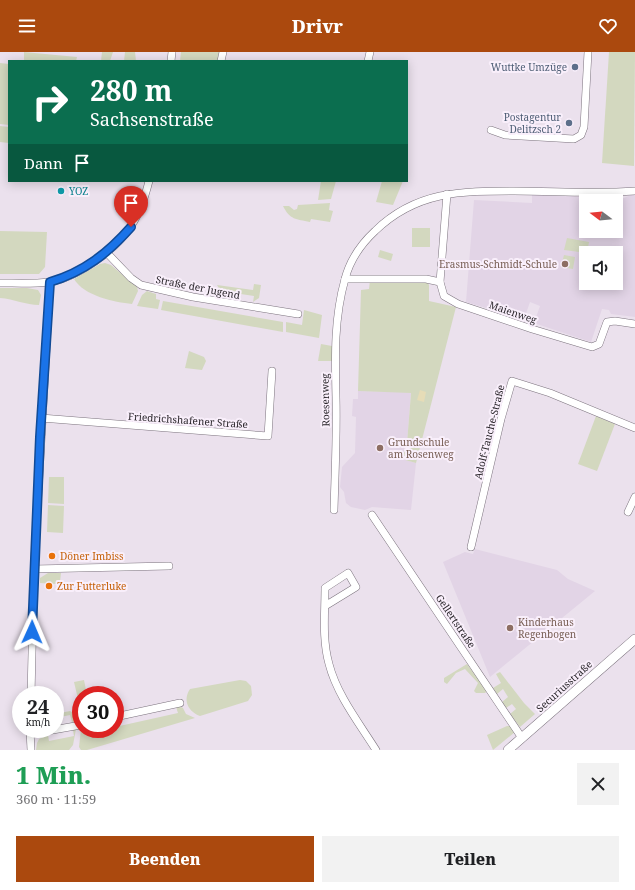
<!DOCTYPE html>
<html lang="de">
<head>
<meta charset="utf-8">
<style>
	body { margin:0; font-family:"Noto Serif",serif; background:#f2f2f2; color:#202124; height:100vh; display:flex; flex-direction:column; font-size:15px; white-space:nowrap }
	* { box-sizing:border-box; margin:0 }
	p { font-size:13px; color:#757577 }
	.icon { flex:none; width:22px; height:22px; fill:none; stroke:currentColor; stroke-width:2; stroke-linecap:round; stroke-linejoin:round }
	.map { position:relative; height:698px; overflow:hidden }
	.sheet { display:flex; flex-direction:column; background:#fff; flex:1 }
	.sheet>* { flex:none }
	.top-card { position:absolute; left:8px; top:8px; width:400px; height:122px; border-radius:0px; box-shadow:0 2px 10px #0003; background:#0b6e4f; color:#fff; overflow:hidden }
	.needle { width:26px; rotate:286deg }
	.buttons { position:absolute; left:579px; top:142px; display:grid; gap:8px }
	.buttons a { display:grid; place-items:center; width:44px; height:44px; border-radius:0px; background:#fff; box-shadow:0 2px 10px #0003; font-size:20px }
	.speed { position:absolute; left:12px; top:634px; display:flex; gap:8px; font-size:20px; font-weight:700; text-align:center }
	.speed>* { display:grid; place-content:center; width:52px; height:52px; border-radius:50%; background:#fff; box-shadow:0 2px 10px #0003; line-height:1 }
	.speed small { font-size:10px; font-weight:400 }
	.speed .limit { border:6px solid #d22; background:#fff; color:#111 }
	.pin { position:absolute; display:grid; place-items:center; width:34px; height:34px; color:#fff; margin:-41px -17px; border-radius:50% 50% 50% 0; rotate:-45deg; box-shadow:0 0 4px #0007 }
	.pin .icon { rotate:45deg }
	.me { position:absolute; width:44px; margin:-22px; rotate:1deg; stroke-linejoin:round; filter:drop-shadow(0 0 3px #0008) }
	.turn { display:flex; align-items:center; gap:14px; height:84px; padding:0 16px; font-size:18px }
	.turn .icon { width:52px; height:52px; stroke-width:2.5 }
	.turn b { display:block; font-size:28px; line-height:34px }
	.then { display:flex; align-items:center; height:38px; padding:0 16px; background:#0003; gap:8px; font-size:15px }
	.round { display:grid; place-items:center; flex:none; width:42px; height:42px; border-radius:0px; background:#f2f2f2 }
	.overview { display:flex; align-items:center; justify-content:space-between; height:68px; padding:0 16px }
	h1 { font-size:24px; font-weight:800; line-height:30px; color:#1e9e55 }
	.action { display:flex; gap:8px; margin-top:auto; padding:8px 16px }
	.action a { flex:1; height:46px; border-radius:0px; background:#ab490e; color:#fff; font-size:16px; font-weight:800; line-height:46px; text-align:center }
	.action a+a { background:#f2f2f2; color:#202124 }
	header { display:flex; justify-content:space-between; align-items:center; height:52px; padding:0 16px; background:#ab490e; color:#fff; font-size:18px; font-weight:800 }
	.map>svg:first-child { display:block }
	.built { fill:#e2d4e6; fill-rule:evenodd }
	.green { fill:#d3d8bf }
	.sand { fill:#e6dcb7 }
	.lines { fill:none; stroke-linecap:round; stroke-linejoin:round }
	.street-casing { stroke:#7c737e; stroke-width:8 }
	.secondary-casing { stroke:#7c737e; stroke-width:10 }
	.street { stroke:#fff; stroke-width:7 }
	.secondary { stroke:#fff; stroke-width:9 }
	.route-casing { stroke:#114b97; stroke-width:10 }
	.route { stroke:#1a73e8; stroke-width:7 }
	.service-dot { fill:#5c6f8a; stroke:#f9effb; stroke-width:1.5 }
	.culture-dot { fill:#0f9aa8; stroke:#f9effb; stroke-width:1.5 }
	.education-dot { fill:#8d6e63; stroke:#f9effb; stroke-width:1.5 }
	.food-dot { fill:#e8710a; stroke:#f9effb; stroke-width:1.5 }
	.labels { text-anchor:middle; dominant-baseline:central; stroke-width:4; stroke-linejoin:round; paint-order:stroke }
	.service-label { font-size:10px; fill:#4e5e75; stroke:#f9effb; text-anchor:end }
	.culture-label { font-size:10px; fill:#0d838f; stroke:#f9effb; text-anchor:start }
	.education-label { font-size:10px; fill:#785e54; stroke:#f9effb; text-anchor:start }
	.street-label { font-size:10px; fill:#2a262b; stroke:#f9effb }
	.food-label { font-size:10px; fill:#c56008; stroke:#f9effb; text-anchor:start }
</style>
</head>
<body>
<header><svg class="icon" aria-label="menu" viewBox="0 0 24 24"><path d="M4 6h16M4 12h16M4 18h16"/></svg>Drivr<svg class="icon" aria-label="heart" viewBox="0 0 24 24"><path d="M12 20l-8-8c-3-5 5-10 8-4 3-6 11-1 8 4z"/></svg></header>
<div class="map">
<svg width="635" height="698" viewBox="0 0 635 698">
	<rect width="100%" height="100%" fill="#ebe1ed"/>
	<g class="built">
		<path d="M632 141H635V265L611 262 609 258 602 257 591 290 534 271 540 254 530 250 524 267 466 250 474 148 532 151V143L624 146 631 143ZM586 149H616V179H586ZM586 201H616V231H586Z"/>
		<polygon points="358,339 411,340 407,391 404,401 405,408 416,411 411,458 372,455 365,458 351,455 346,451 344,440 340,435 342,415 355,401 356,365 352,364 353,347 358,347"/>
		<polygon points="475,497 557,518 568,527 595,539 490,625 443,510 465,500 473,502"/>
	</g>
	<g class="green">
		<polygon points="24,0 77,5 76,9 24,9"/>
		<polygon points="102,0 113,0 110,9 101,9"/>
		<polygon points="125,0 135,0 136,9 124,9"/>
		<polygon points="181,0 219,0 218,9 180,9"/>
		<polygon points="609,0 635,0 634,114 602,111"/>
		<polygon points="0,11 9,12 9,73 0,72"/>
		<polygon points="0,74 9,75 9,91 0,90"/>
		<polygon points="321,129 336,129 331,147 318,148"/>
		<polygon points="382,129 403,129 393,153 376,150"/>
		<path d="M330 151 329 158 333 159 330 170 311 167 310 170C296 167 290 168 283 154H289L294 158 297 157 298 153Z"/>
		<rect x="412" y="176" width="18" height="19"/>
		<polygon points="0,179 47,180 45,215 39,222 0,222"/>
		<polygon points="567,186 589,190 587,201 564,198"/>
		<polygon points="380,198 393,202 391,209 378,205"/>
		<polygon points="564,203 575,205 573,217 561,215"/>
		<path d="M105 211 111 213 137 235 138 239 132 252C114 250 84 244 74 227L100 212Z"/>
		<polygon points="370,228 426,228 429,233 429,249 456,255 416,411 405,408 404,401 407,391 411,341 358,339 361,238 369,237"/>
		<polygon points="254,232 261,233 259,246 253,250 254,244 221,239 217,233 253,238"/>
		<path d="M0 236H27L38 238 41 243 39 253C26 253 14 247 0 246Z"/>
		<polygon points="147,239 156,242 156,247 160,248 158,257 137,254 142,243"/>
		<polygon points="163,249 283,270 283,280 161,258"/>
		<polygon points="304,258 322,263 319,286 286,280 286,270 302,273"/>
		<polygon points="321,292 332,294 332,309 318,309"/>
		<polygon points="189,299 204,305 206,309 202,318 185,316"/>
		<polygon points="596,364 615,372 597,419 578,412"/>
		<polygon points="49,425 64,425 64,452 48,451"/>
		<polygon points="48,453 64,454 63,481 47,480"/>
		<polygon points="48,521 61,521 60,530 56,532 40,531 40,526"/>
		<polygon points="467,612 487,639 485,641 476,641 474,639 478,631 465,617 456,621 447,632 444,630 444,626"/>
		<polygon points="500,620 524,651 535,662 520,675 510,662 516,657 512,652 506,656 502,650 508,645 503,637 497,642 493,636 501,631 496,622"/>
		<polygon points="84,628 87,643 81,643 81,651 78,647 74,630"/>
		<path d="M240 628 246 629 251 634 252 643 248 649 200 664C189 660 182 649 190 637Z"/>
		<polygon points="179,654 183,656 186,662 195,666 87,698 81,698 79,695 81,677 87,677 88,681 115,677 115,675 178,661 176,655"/>
		<polygon points="70,659 75,662 76,669 72,670 70,663 55,666 55,662"/>
		<polygon points="507,674 512,674 515,680 493,698 487,683"/>
		<polygon points="76,677 73,693 69,698 36,698 37,691 39,687 48,683 49,689 74,684 73,678"/>
	</g>
	<polygon class="sand" points="420,338 426,340 424,350 417,348"/>
	<g class="lines">
		<g class="street-casing">
			<g id="street">
				<polyline points="171,9 172,0"/>
				<polyline points="221,9 223,0"/>
				<polyline points="368,9 370,0"/>
				<polyline points="491,78 505,83 574,87 581,83 584,75 588,0"/>
				<polyline points="447,142 440,230 444,244 458,252 532,277 592,295 599,292 607,270 615,269 635,272"/>
				<polyline points="107,201 131,226 141,233 193,245 298,262"/>
				<path d="M345 227C350 208 361 192 375 179 416 139 461 139 514 139 554 139 595 142 635 139"/>
				<path d="M0 231C16 231 33 232 49 230 77 226 116 198 131 174 140 161 145 145 149 129"/>
				<polyline points="41,366 268,384 272,319"/>
				<path d="M334 458C335 421 337 383 336 345 335 304 334 266 345 227H426L440 230"/>
				<polyline points="628,460 635,445"/>
				<polyline points="372,463 522,686"/>
				<polyline points="471,495 501,367 512,329 550,341 635,376"/>
				<polyline points="34,517 169,514"/>
				<path d="M325 554 356 535 348 521 325 536C325 561 322 587 329 612 337 643 359 671 376 698"/>
				<polyline points="31,643 34,517 50,230"/>
				<polyline points="115,665 180,651"/>
				<polyline points="30,678 31,698"/>
				<polyline points="30,682 81,673"/>
			</g>
		</g>
		<g class="secondary-casing">
			<polyline id="secondary" points="508,698 635,587"/>
		</g>
		<use href="#street" class="street"/>
		<use href="#secondary" class="secondary"/>
	</g>
	<g class="lines">
		<g class="route-casing">
			<path id="route" d="M32 580 40 385 50 230C84 220 108 201 131 175"/>
		</g>
		<use href="#route" class="route"/>
	</g>
	<g class="service-dot">
		<circle cx="575" cy="15" r="4"/>
		<circle cx="569" cy="71" r="4"/>
	</g>
	<circle class="culture-dot" cx="61" cy="139" r="4"/>
	<g class="education-dot">
		<circle cx="565" cy="212" r="4"/>
		<circle cx="380" cy="396" r="4"/>
		<circle cx="510" cy="576" r="4"/>
	</g>
	<g class="food-dot">
		<circle cx="52" cy="504" r="4"/>
		<circle cx="49" cy="534" r="4"/>
	</g>
	<g class="labels">
		<g class="service-label">
			<text x="567" y="15">Wuttke Umzüge</text>
			<text x="561" y="65">Postagentur<tspan x="561" dy="12">Delitzsch 2</tspan></text>
		</g>
		<g class="culture-label">
			<text x="69" y="139">YOZ</text>
		</g>
		<g class="education-label">
			<text x="557" y="212" text-anchor="end">Erasmus-Schmidt-Schule</text>
			<text x="388" y="390">Grundschule<tspan x="388" dy="12">am Rosenweg</tspan></text>
			<text x="518" y="570">Kinderhaus<tspan x="518" dy="12">Regenbogen</tspan></text>
		</g>
		<g class="street-label">
			<text transform="translate(198 235) rotate(11)">Straße der Jugend</text>
			<text transform="translate(513 260) rotate(19)">Maienweg</text>
			<text transform="translate(325 348) rotate(-91)">Roesenweg</text>
			<text transform="translate(188 368) rotate(4)">Friedrichshafener Straße</text>
			<text transform="translate(489 380) rotate(-76)">Adolf-Tauche-Straße</text>
			<text transform="translate(456 569) rotate(56)">Gellertstraße</text>
			<text transform="translate(564 634) rotate(-42)">Securiusstraße</text>
		</g>
		<g class="food-label">
			<text x="60" y="504">Döner Imbiss</text>
			<text x="57" y="534">Zur Futterluke</text>
		</g>
	</g>
</svg>
<div class="buttons">
<a><svg class="needle" viewBox="-14 -14 28 28"><path d="M0-13l5 13h-10z" fill="#e53935"/><path d="M0 13l5-13h-10z" fill="#757577"/></svg></a>
<a><svg class="icon" aria-label="sound" viewBox="0 0 24 24"><path d="M4 9h4l5-4v14l-5-4H4zM17 9q2 3 0 6"/></svg></a>
</div>
<div class="speed"><div>24<small>km/h</small></div><div class="limit">30</div></div>
<div class="pin" style="left:131px;top:175px;background:#d93025"><svg class="icon" aria-label="arrive" viewBox="0 0 24 24"><path d="M6 21V4h12l-3 4 3 4H6"/></svg></div>
<svg class="me" style="left:32px;top:580px" viewBox="-20 -20 40 40"><path d="M0-17L14 15 0 8-14 15z" fill="#1a73e8" stroke="#fff" stroke-width="4"/></svg>
<div class="top-card">
<div class="turn"><svg class="icon" aria-label="right" viewBox="0 0 24 24"><path d="M7 20v-9h11M14 6l5 5-5 5"/></svg><div><b>280 m</b>Sachsenstraße</div></div>
<div class="then">Dann<svg class="icon" aria-label="arrive" viewBox="0 0 24 24"><path d="M6 21V4h12l-3 4 3 4H6"/></svg></div>
</div>
</div>
<section class="sheet">
<div class="overview"><div><h1>1 Min.</h1><p>360 m · 11:59</p></div><a class="round"><svg class="icon" aria-label="close" viewBox="0 0 24 24"><path d="M6 6l12 12M18 6L6 18"/></svg></a></div>
<div class="action"><a>Beenden</a><a>Teilen</a></div>
</section>
</body>
</html>
